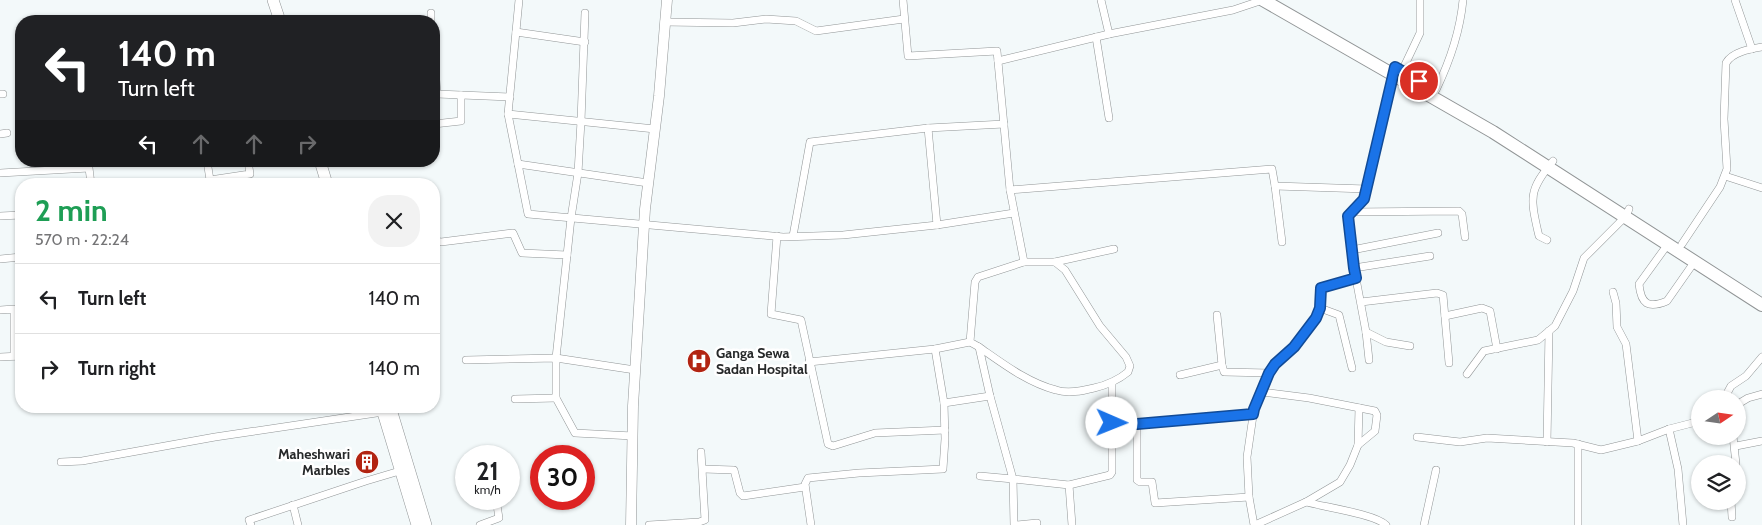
<!DOCTYPE html>
<html lang="en">
<head>
<meta charset="utf-8">
<style>
	body { margin:0; font-family:Cabin,sans-serif; background:#f2f2f2; color:#202124; height:100vh; display:flex; flex-direction:column; font-size:19px; white-space:nowrap }
	* { box-sizing:border-box; margin:0 }
	p { font-size:16px; color:#757577 }
	.icon { flex:none; width:28px; height:28px; fill:none; stroke:currentColor; stroke-width:2; stroke-linecap:round; stroke-linejoin:round }
	.map { position:relative; flex:1; overflow:hidden }
	.drawer { position:absolute; left:15px; top:178px; width:425px; height:235px; display:flex; flex-direction:column; background:#fff; border-radius:20px; box-shadow:0 1px 4px #0004 }
	.drawer>* { flex:none }
	.banner { position:absolute; left:15px; top:15px; width:425px; height:152px; border-radius:20px; box-shadow:0 1px 4px #0004; background:#202124; color:#fff; overflow:hidden }
	.needle { width:32px; rotate:77deg }
	.tools { position:absolute; left:1691px; top:390px; display:grid; gap:10px }
	.tools a { display:grid; place-items:center; width:55px; height:55px; border-radius:50%; background:#fff; box-shadow:0 1px 4px #0004; font-size:25px }
	.speed { position:absolute; left:455px; top:445px; display:flex; gap:10px; font-size:25px; font-weight:700; text-align:center }
	.speed>* { display:grid; place-content:center; width:65px; height:65px; border-radius:50%; background:#fff; box-shadow:0 1px 4px #0004; line-height:1 }
	.speed small { font-size:12px; font-weight:400 }
	.speed .limit { border:8px solid #d22; background:#fff; color:#111 }
	.pin { position:absolute; display:grid; place-items:center; width:42px; height:42px; color:#fff; margin:-21px; border:2px solid #fff; border-radius:50%; box-shadow:0 1px 5px #0007 }
	.me { position:absolute; width:55px; margin:-28px; rotate:91deg; stroke-linejoin:round; filter:drop-shadow(0 0 4px #0008) }
	.turn { display:flex; align-items:center; gap:18px; height:105px; padding:0 20px; font-size:22px }
	.turn .icon { width:65px; height:65px; stroke-width:2.5 }
	.turn b { display:block; font-size:35px; line-height:42px }
	.lanes { display:flex; align-items:center; height:48px; padding:0 20px; background:#0003; justify-content:center; gap:25px; direction:ltr }
	.lanes .off { opacity:.35 }
	.round { display:grid; place-items:center; flex:none; width:52px; height:52px; border-radius:20px; background:#f2f2f2 }
	.overview { display:flex; align-items:center; justify-content:space-between; height:85px; padding:0 20px }
	h1 { font-size:30px; font-weight:700; line-height:38px; color:#1e9e55 }
	ul { padding:0; list-style:none }
	li { display:flex; align-items:center; gap:15px; height:70px; padding:0 20px; border-top:1px solid #e0e0e0 }
	li div { flex:1 }
	li b { display:block; font-size:19px }
	li em { font-style:normal }
	.map>svg:first-child { display:block }
	.lines { fill:none; stroke-linecap:round; stroke-linejoin:round }
	.street-casing { stroke:#919596; stroke-width:8 }
	.secondary-casing { stroke:#919596; stroke-width:11 }
	.primary-casing { stroke:#919596; stroke-width:12 }
	.highway-casing { stroke:#919596; stroke-width:14 }
	.street { stroke:#fff; stroke-width:7 }
	.secondary { stroke:#fff; stroke-width:10 }
	.primary { stroke:#fff; stroke-width:11 }
	.highway { stroke:#fff; stroke-width:12 }
	.route-casing { stroke:#114b97; stroke-width:12 }
	.route { stroke:#1a73e8; stroke-width:9 }
	.labels { text-anchor:middle; dominant-baseline:central; stroke-width:5; stroke-linejoin:round; paint-order:stroke }
	.poi-label { font-size:14px; font-weight:bold; fill:#27292a; stroke:#fff; text-anchor:start }
</style>
</head>
<body>
<div class="map">
<svg width="1762" height="525" viewBox="0 0 1762 525">
	<rect width="100%" height="100%" fill="#f3f9fa"/>
	<g class="lines">
		<g class="street-casing">
			<g id="street">
				<polyline points="519,0 508,114 528,214 783,237 843,235 937,225 1014,213"/>
				<polyline points="903,0 908,56 997,51 1010,190 1024,262 978,277 975,282 970,342 979,347 990,396 1013,479 1069,485 1072,525"/>
				<polyline points="1101,0 1109,34"/>
				<polyline points="1735,0 1752,49"/>
				<polyline points="431,13 431,21"/>
				<polyline points="585,13 581,121 578,173 571,218 556,358 556,398 575,433 633,436"/>
				<polyline points="664,22 733,23 766,19 796,21 816,31 904,19"/>
				<polyline points="516,32 585,42"/>
				<polyline points="1096,37 1109,118"/>
				<polyline points="434,51 437,94 510,97"/>
				<polyline points="998,61 1109,34 1233,10 1263,0"/>
				<polyline points="1402,71 1420,33 1420,0"/>
				<path d="M1436 90C1450 61 1460 32 1463 0"/>
				<polyline points="0,94 3,94"/>
				<polyline points="508,114 655,129"/>
				<polyline points="434,124 461,121 461,95"/>
				<polyline points="928,128 937,225"/>
				<polyline points="0,134 7,133"/>
				<polyline points="207,161 210,180 250,174 248,161"/>
				<polyline points="518,164 648,183"/>
				<polyline points="0,173 89,168 91,184"/>
				<polyline points="1725,176 1762,188"/>
				<polyline points="1275,186 1282,242"/>
				<polyline points="1010,190 1272,169 1275,186 1367,189"/>
				<polyline points="1351,212 1459,211 1462,214 1465,237"/>
				<polyline points="0,216 21,215"/>
				<polyline points="777,236 771,314 801,320 828,444 833,446 875,433 945,430"/>
				<polyline points="793,236 810,142 928,128 1004,124"/>
				<polyline points="434,240 441,242 513,233 522,253 567,255"/>
				<path d="M1547 240 1539 236 1538 232C1530 197 1529 190 1553 161"/>
				<path d="M1668 244 1639 284C1641 304 1648 309 1667 301L1695 261"/>
				<path d="M1682 244 1720 187 1727 169 1724 119 1726 63C1732 52 1750 49 1762 47"/>
				<polyline points="1352,250 1438,233"/>
				<polyline points="0,259 21,257"/>
				<polyline points="1055,262 1114,249"/>
				<polyline points="1354,268 1430,256"/>
				<polyline points="1613,292 1616,303 1617,327 1626,344 1638,441"/>
				<polyline points="1361,302 1437,293 1443,295 1449,363"/>
				<polyline points="1320,308 1339,315 1352,368"/>
				<polyline points="0,310 14,309 14,356"/>
				<polyline points="1217,315 1222,365 1224,372 1269,373"/>
				<polyline points="1445,316 1482,308 1490,311 1497,349"/>
				<polyline points="1366,332 1386,342 1410,346"/>
				<path d="M979 347C1002 363 1028 383 1056 390 1068 394 1082 391 1094 388 1107 385 1117 381 1128 372L1130 366 1126 357 1100 326 1065 270 1055 262H1024"/>
				<polyline points="0,357 21,356"/>
				<polyline points="466,360 556,358 635,370"/>
				<polyline points="1369,360 1366,332 1354,268 1348,216 1364,199 1395,67"/>
				<polyline points="809,362 935,349 970,342"/>
				<polyline points="1467,374 1484,351 1538,340 1555,326 1573,291 1584,258 1626,216 1629,209"/>
				<polyline points="1180,375 1222,365"/>
				<polyline points="515,399 556,398"/>
				<polyline points="1724,399 1731,386 1746,376 1762,357"/>
				<polyline points="944,403 990,396"/>
				<polyline points="1738,404 1748,398 1762,394"/>
				<polyline points="1112,423 1137,424 1253,414"/>
				<polyline points="1137,424 1137,480 1140,482 1152,482 1155,503 1249,497"/>
				<polyline points="1669,429 1678,469 1683,525"/>
				<polyline points="1733,436 1736,464"/>
				<polyline points="1417,437 1460,442 1487,438 1573,443 1601,450 1638,441 1669,429 1700,421"/>
				<polyline points="1547,442 1549,331"/>
				<polyline points="1578,444 1578,525"/>
				<polyline points="1358,445 1359,408"/>
				<polyline points="1736,446 1762,441"/>
				<polyline points="487,454 487,456"/>
				<polyline points="61,462 82,461 215,437 383,412"/>
				<polyline points="703,469 734,470 740,493 743,496 805,487"/>
				<polyline points="980,476 1013,479 1014,525"/>
				<polyline points="1069,485 1110,475 1112,472 1112,383"/>
				<polyline points="1731,501 1732,517"/>
				<path d="M1306 502C1324 507 1375 514 1386 525"/>
				<polyline points="293,505 298,525"/>
				<polyline points="251,525 249,520 366,481 403,470"/>
				<polyline points="480,525 499,518 496,499"/>
				<polyline points="649,525 699,522 705,520 701,452"/>
				<polyline points="811,525 805,484 808,478 859,473 943,469 945,439 944,403 935,349"/>
				<polyline points="1017,525 1037,523"/>
				<polyline points="1254,525 1249,497 1247,457 1254,409 1269,373 1275,364 1294,347 1316,318 1320,308 1321,288 1357,278"/>
				<polyline points="1255,525 1306,502 1340,482 1350,465 1358,445 1375,431 1377,415 1375,411 1309,398 1262,392"/>
				<polyline points="1424,525 1436,470"/>
			</g>
		</g>
		<g class="secondary-casing">
			<polyline id="secondary" points="631,525 633,406 645,209 659,96 667,0"/>
		</g>
		<g class="primary-casing">
			<g id="primary">
				<polyline points="273,0 280,21"/>
				<polyline points="320,161 327,184"/>
				<polyline points="381,406 417,525"/>
				<polyline points="390,406 426,525"/>
			</g>
		</g>
		<g class="highway-casing">
			<polyline id="highway" points="1263,0 1493,132 1762,305"/>
		</g>
		<use href="#street" class="street"/>
		<use href="#secondary" class="secondary"/>
		<use href="#primary" class="primary"/>
		<use href="#highway" class="highway"/>
	</g>
	<g class="lines">
		<g class="route-casing">
			<polyline id="route" points="1112,423 1137,424 1253,414 1254,409 1269,373 1275,364 1294,347 1316,318 1320,308 1321,288 1356,278 1354,268 1348,216 1364,199 1395,67 1419,81"/>
		</g>
		<use href="#route" class="route"/>
	</g>
	<defs>
		<g id="hospital-disc" transform="scale(1.25)"><circle r="9.5" fill="#b22412" stroke="#fff"/><path d="M-5-5h3v3.5h4V-5h3V5h-3V1.5h-4V5h-3Z" fill="#fff"/></g>
		<g id="building-disc" transform="scale(1.25)"><circle r="9.5" fill="#b22412" stroke="#fff"/><path d="M-4-6H4V6H1V3H-1V6H-4ZM-2.5-4.3h1.7v1.8h-1.7ZM.8-4.3h1.7v1.8H.8ZM-2.5-1h1.7V.8h-1.7ZM.8-1h1.7V.8H.8Z" fill="#fff"/></g>
	</defs>
	<g fill-rule="evenodd">
		<use href="#hospital-disc" x="699" y="361"/>
		<use href="#building-disc" x="367" y="462"/>
	</g>
	<g class="labels">
		<g class="poi-label">
			<text x="716" y="353">Ganga Sewa<tspan x="716" dy="16">Sadan Hospital</tspan></text>
			<text x="350" y="454" text-anchor="end">Maheshwari<tspan x="350" dy="16">Marbles</tspan></text>
		</g>
	</g>
</svg>
<div class="tools">
<a><svg class="needle" viewBox="-14 -14 28 28"><path d="M0-13l5 13h-10z" fill="#e53935"/><path d="M0 13l5-13h-10z" fill="#757577"/></svg></a>
<a><svg class="icon" aria-label="layers" viewBox="0 0 24 24"><path d="M12 4l9 5-9 5-9-5zM3 14l9 5 9-5"/></svg></a>
</div>
<div class="speed"><div>21<small>km/h</small></div><div class="limit">30</div></div>
<div class="pin" style="left:1419px;top:81px;background:#d93025"><svg class="icon" aria-label="arrive" viewBox="0 0 24 24"><path d="M6 21V4h12l-3 4 3 4H6"/></svg></div>
<svg class="me" style="left:1112px;top:423px" viewBox="-20 -20 40 40"><circle r="19" fill="#fff"/><path d="M0-13L10 11 0 6-10 11z" fill="#1a73e8"/></svg>
<div class="banner">
<div class="turn"><svg class="icon" aria-label="left" viewBox="0 0 24 24"><path d="M17 20v-9H6M10 6l-5 5 5 5"/></svg><div><b>140 m</b>Turn left</div></div>
<div class="lanes"><svg class="icon" aria-label="left" viewBox="0 0 24 24"><path d="M17 20v-9H6M10 6l-5 5 5 5"/></svg><svg class="icon off" aria-label="ahead" viewBox="0 0 24 24"><path d="M12 20V5M6 11l6-6 6 6"/></svg><svg class="icon off" aria-label="ahead" viewBox="0 0 24 24"><path d="M12 20V5M6 11l6-6 6 6"/></svg><svg class="icon off" aria-label="right" viewBox="0 0 24 24"><path d="M7 20v-9h11M14 6l5 5-5 5"/></svg></div>
</div>
<section class="drawer">
<div class="overview"><div><h1>2 min</h1><p>570 m · 22:24</p></div><a class="round"><svg class="icon" aria-label="close" viewBox="0 0 24 24"><path d="M6 6l12 12M18 6L6 18"/></svg></a></div>
<ul>
<li><svg class="icon" aria-label="left" viewBox="0 0 24 24"><path d="M17 20v-9H6M10 6l-5 5 5 5"/></svg><div><b>Turn left</b></div><em>140 m</em></li>
<li><svg class="icon" aria-label="right" viewBox="0 0 24 24"><path d="M7 20v-9h11M14 6l5 5-5 5"/></svg><div><b>Turn right</b></div><em>140 m</em></li>
</ul>
</section>
</div>
</body>
</html>
